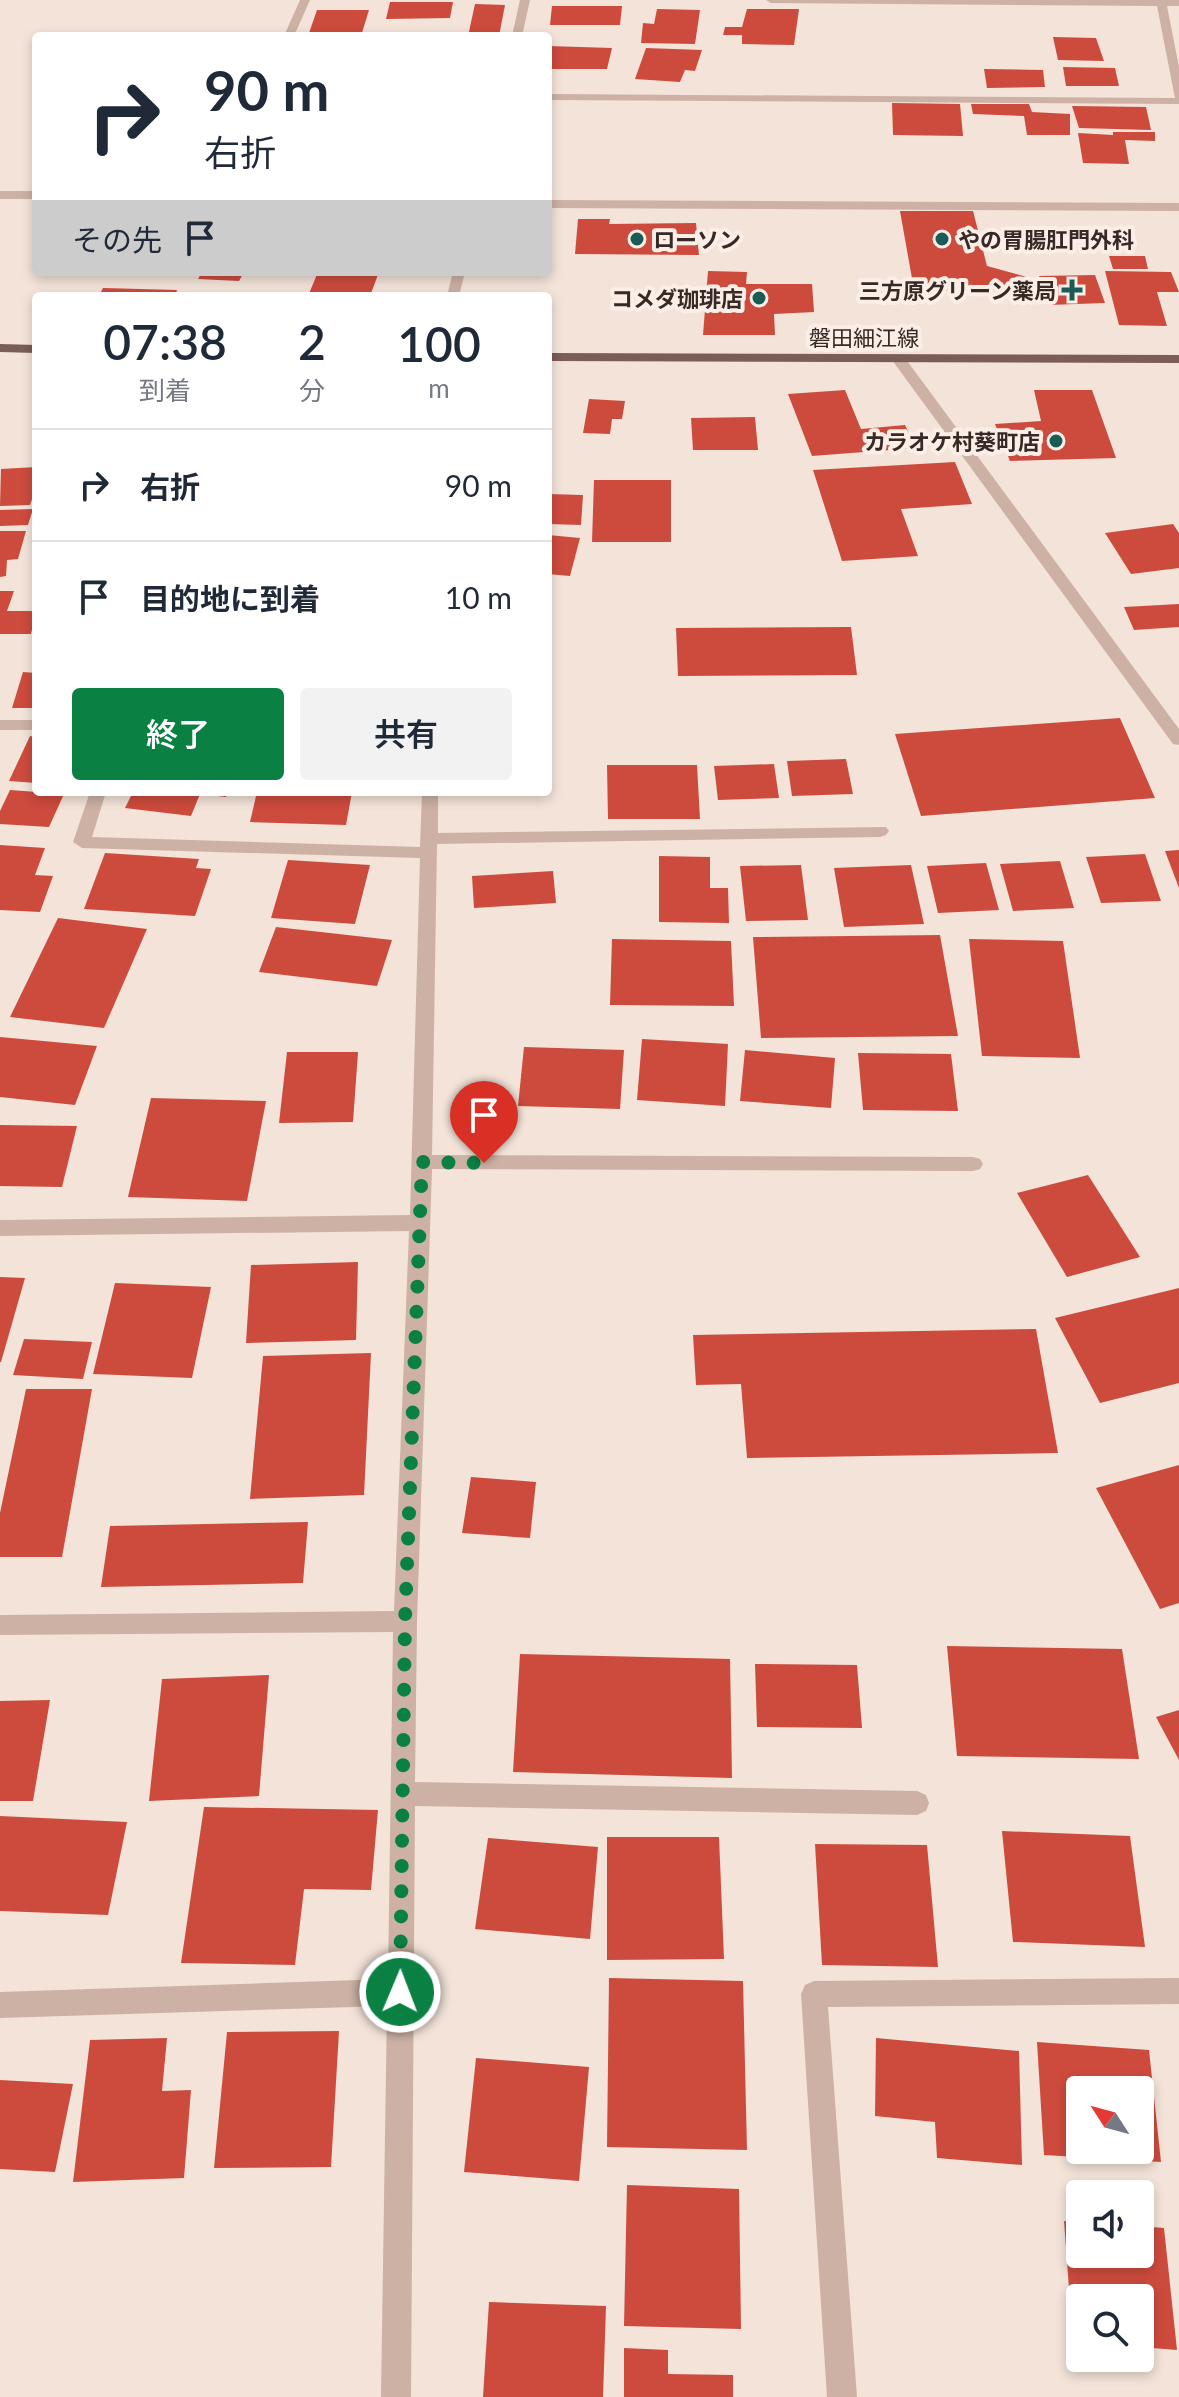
<!DOCTYPE html>
<html lang="ja">
<head>
<meta charset="utf-8">
<style>
	body { margin:0; font-family:Lato,"Noto Sans JP",sans-serif; background:#f2f2f3; color:#1f2937; height:100vh; display:flex; flex-direction:column; font-size:30px; white-space:nowrap }
	* { box-sizing:border-box; margin:0 }
	p { font-size:26px; color:#747a83 }
	.icon { flex:none; width:44px; height:44px; fill:none; stroke:currentColor; stroke-width:2; stroke-linecap:round; stroke-linejoin:round }
	.map { position:relative; flex:1; overflow:hidden }
	.details { position:absolute; left:32px; top:292px; width:520px; height:504px; display:flex; flex-direction:column; background:#fff; border-radius:8px; box-shadow:0 4px 12px #0003 }
	.details>* { flex:none }
	.top-card { position:absolute; left:32px; top:32px; width:520px; height:244px; border-radius:8px; box-shadow:0 4px 12px #0003; background:#fff; color:#1f2937; overflow:hidden }
	.needle { width:52px; rotate:306deg }
	.buttons { position:absolute; left:1066px; top:2076px; display:grid; gap:16px }
	.buttons a { display:grid; place-items:center; width:88px; height:88px; border-radius:8px; background:#fff; box-shadow:0 4px 12px #0003; font-size:40px }
	.pin { position:absolute; display:grid; place-items:center; width:68px; height:68px; color:#fff; margin:-82px -34px; border-radius:50% 50% 50% 0; rotate:-45deg; box-shadow:0 0 8px #0007 }
	.pin .icon { rotate:45deg }
	.me { position:absolute; width:88px; margin:-44px; rotate:1deg; stroke-linejoin:round; filter:drop-shadow(0 0 6px #0008) }
	.turn { display:flex; align-items:center; gap:28px; height:168px; padding:0 40px; font-size:36px }
	.turn .icon { width:104px; height:104px; stroke-width:2.5 }
	.turn b { display:block; font-size:56px; line-height:68px }
	.then { display:flex; align-items:center; height:76px; padding:0 40px; background:#0003; gap:16px; font-size:30px }
	.eta { display:flex; justify-content:space-evenly; align-items:center; height:136px; text-align:center }
	.eta b { font-size:48px; font-weight:600; line-height:56px }
	.cta { display:flex; gap:16px; margin-top:auto; padding:16px 40px }
	.cta a { flex:1; height:92px; border-radius:8px; background:#0b8043; color:#fff; font-size:32px; font-weight:600; line-height:92px; text-align:center }
	.cta a+a { background:#f2f2f3; color:#1f2937 }
	ul { padding:0; list-style:none }
	li { display:flex; align-items:center; gap:24px; height:112px; padding:0 40px; border-top:2px solid #e0e1e3 }
	li div { flex:1 }
	li b { display:block; font-size:30px }
	li em { font-style:normal }
	.map>svg:first-child { display:block }
	.building { fill:#cd4b3d; fill-rule:evenodd }
	.lines { fill:none; stroke-linecap:round; stroke-linejoin:round }
	.minor { fill:#ccb1a4; fill-rule:evenodd }
	.major { fill:#7a5d56; fill-rule:evenodd }
	.route { stroke:#0b8043; stroke-width:14; stroke-dasharray:0 25.2 }
	.poi-dot { fill:#1a5b56; stroke:#faeee6; stroke-width:3 }
	.labels { text-anchor:middle; dominant-baseline:central; stroke-width:8; stroke-linejoin:round; paint-order:stroke }
	.far-poi-label { font-size:22px; font-weight:bold; fill:#372926; stroke:#faeee6; text-anchor:end }
	.far-street-label { font-size:22px; fill:#372926; stroke:#faeee6 }
</style>
</head>
<body>
<div class="map">
<svg width="1179" height="2397" viewBox="0 0 1179 2397">
	<rect width="100%" height="100%" fill="#f3e3d9"/>
	<g class="building">
		<polygon points="390,2 453,2 450,18 386,19"/>
		<polygon points="475,4 505,5 499,36 468,36"/>
		<polygon points="552,6 622,6 620,25 550,25"/>
		<polygon points="657,9 700,10 695,44 641,43 643,23 654,24"/>
		<polygon points="747,9 799,9 794,45 742,44 742,35 723,35 725,27 742,27"/>
		<polygon points="317,10 369,10 361,36 308,36"/>
		<polygon points="1053,37 1096,38 1104,61 1058,60"/>
		<polygon points="548,46 612,48 607,69 548,69"/>
		<polygon points="646,48 702,50 695,71 685,70 680,82 635,79"/>
		<polygon points="1063,67 1115,68 1119,86 1066,86"/>
		<polygon points="984,69 1043,70 1045,87 987,88"/>
		<polygon points="892,103 960,104 963,136 893,135"/>
		<polygon points="971,104 1029,104 1032,112 1070,114 1070,135 1027,135 1024,116 973,114"/>
		<polygon points="1072,106 1146,107 1151,130 1079,128"/>
		<polygon points="1113,132 1155,132 1155,141 1125,140 1129,164 1083,163 1078,133 1113,135"/>
		<polygon points="900,211 973,211 987,266 1027,277 1029,289 931,291 930,286 913,284"/>
		<polygon points="578,219 610,219 609,224 696,223 699,255 575,254"/>
		<polygon points="1109,256 1145,256 1148,269 1113,269"/>
		<polygon points="708,271 747,272 746,284 812,284 814,312 774,314 775,335 703,335"/>
		<polygon points="1105,271 1171,272 1179,292 1157,292 1167,326 1119,325"/>
		<polygon points="202,272 244,272 239,281 198,279"/>
		<polygon points="318,272 379,272 370,296 308,296"/>
		<polygon points="1095,275 1105,303 1048,305 1039,276"/>
		<polygon points="103,288 177,290 175,296 99,296"/>
		<polygon points="845,390 861,429 905,425 916,448 812,456 788,394"/>
		<polygon points="1034,390 1092,390 1116,458 1010,461 995,424 1041,421"/>
		<polygon points="589,399 625,401 622,419 612,419 610,434 583,433"/>
		<polygon points="755,417 758,450 693,450 691,418"/>
		<polygon points="955,462 972,504 901,509 918,556 842,561 813,470"/>
		<polygon points="36,467 36,488 30,505 0,506 1,469"/>
		<polygon points="594,480 671,480 671,542 592,542"/>
		<polygon points="548,494 583,495 581,525 548,524"/>
		<polygon points="33,509 28,525 0,526 0,510"/>
		<polygon points="1173,524 1179,533 1179,568 1131,574 1105,533"/>
		<polygon points="0,531 26,531 18,559 7,560 6,576 0,577"/>
		<polygon points="548,535 580,538 570,576 548,574"/>
		<polygon points="0,591 14,591 7,611 36,611 31,634 0,634"/>
		<polygon points="1179,604 1179,627 1134,630 1124,607"/>
		<polygon points="851,627 857,675 678,676 676,628"/>
		<polygon points="23,672 36,673 36,708 12,708"/>
		<polygon points="1120,718 1155,798 921,816 895,734"/>
		<polygon points="30,736 36,737 36,783 9,781"/>
		<polygon points="846,759 853,794 792,796 787,761"/>
		<polygon points="774,764 779,798 718,800 714,766"/>
		<polygon points="607,765 697,765 700,819 608,819"/>
		<polygon points="10,790 64,794 49,827 0,824 0,811"/>
		<polygon points="133,792 228,792 226,797 200,794 191,816 125,808"/>
		<polygon points="257,792 352,792 346,825 250,822"/>
		<polygon points="0,845 45,848 35,875 53,876 40,912 0,910"/>
		<polygon points="1179,850 1179,888 1165,851"/>
		<polygon points="105,853 199,859 196,868 211,869 195,916 84,909"/>
		<polygon points="1145,854 1161,901 1101,903 1086,857"/>
		<polygon points="659,856 710,857 710,888 728,888 729,923 659,922"/>
		<polygon points="288,860 370,865 355,924 271,918"/>
		<polygon points="1060,861 1074,908 1013,911 1000,864"/>
		<polygon points="986,863 999,910 938,913 927,866"/>
		<polygon points="801,865 808,920 746,921 740,866"/>
		<polygon points="911,865 924,924 844,927 834,868"/>
		<polygon points="553,871 556,903 474,908 472,876"/>
		<polygon points="58,918 147,929 104,1028 10,1017"/>
		<polygon points="276,927 392,940 377,986 259,972"/>
		<polygon points="940,935 958,1036 761,1038 753,937"/>
		<polygon points="612,939 731,941 734,1006 610,1005"/>
		<polygon points="969,939 1063,941 1080,1058 982,1056"/>
		<polygon points="0,1037 97,1046 75,1105 0,1097"/>
		<polygon points="642,1039 728,1044 725,1106 637,1100"/>
		<polygon points="524,1047 624,1050 620,1109 518,1106"/>
		<polygon points="745,1050 835,1058 831,1108 740,1101"/>
		<polygon points="287,1052 358,1052 353,1122 279,1123"/>
		<polygon points="858,1053 951,1054 958,1111 863,1110"/>
		<polygon points="151,1098 266,1101 247,1201 128,1197"/>
		<polygon points="0,1125 77,1126 62,1187 0,1186"/>
		<polygon points="1088,1175 1140,1257 1067,1277 1017,1193"/>
		<polygon points="358,1262 356,1340 246,1343 251,1265"/>
		<polygon points="0,1277 25,1278 1,1362 0,1362"/>
		<polygon points="115,1283 211,1287 192,1378 93,1374"/>
		<polygon points="1179,1288 1179,1383 1100,1403 1055,1318"/>
		<polygon points="1036,1329 1058,1453 747,1458 741,1384 696,1385 693,1335"/>
		<polygon points="24,1339 92,1342 83,1379 13,1375"/>
		<polygon points="371,1353 364,1495 250,1499 263,1356"/>
		<polygon points="26,1389 92,1389 62,1557 0,1557 0,1513"/>
		<polygon points="1179,1465 1179,1603 1160,1609 1096,1488"/>
		<polygon points="471,1477 536,1482 530,1538 462,1533"/>
		<polygon points="308,1522 303,1583 101,1587 110,1526"/>
		<polygon points="947,1646 1122,1649 1139,1759 957,1756"/>
		<polygon points="520,1654 730,1659 732,1778 513,1772"/>
		<polygon points="755,1664 857,1665 862,1728 757,1727"/>
		<polygon points="269,1675 259,1796 149,1801 162,1679"/>
		<polygon points="50,1700 33,1801 0,1801 0,1701"/>
		<polygon points="1179,1710 1179,1760 1156,1717"/>
		<polygon points="204,1807 378,1810 371,1890 304,1889 295,1965 181,1963"/>
		<polygon points="0,1816 127,1822 108,1915 0,1911"/>
		<polygon points="1002,1831 1130,1836 1145,1947 1013,1942"/>
		<polygon points="607,1837 719,1837 724,1959 607,1960"/>
		<polygon points="488,1838 598,1847 590,1939 475,1929"/>
		<polygon points="815,1844 927,1845 938,1967 822,1965"/>
		<polygon points="609,1978 743,1981 747,2150 607,2147"/>
		<polygon points="339,2031 331,2167 214,2168 227,2032"/>
		<polygon points="167,2038 162,2091 191,2090 184,2178 73,2182 90,2040"/>
		<polygon points="876,2038 1019,2051 1022,2165 937,2158 935,2122 875,2116"/>
		<path d="M1037 2042 1149 2050 1161 2162 1044 2155ZM1080 2090H1140V2150H1080Z"/>
		<polygon points="476,2058 589,2067 579,2181 464,2172"/>
		<polygon points="0,2080 73,2084 55,2172 0,2169"/>
		<polygon points="627,2185 739,2189 741,2329 624,2326"/>
		<polygon points="1064,2221 1080,2222 1080,2254 1140,2254 1140,2226 1164,2228 1177,2350 1140,2347 1140,2298 1080,2298 1080,2343 1073,2342"/>
		<polygon points="489,2302 606,2306 603,2397 483,2397"/>
		<polygon points="624,2348 668,2350 668,2374 733,2375 733,2397 624,2397"/>
	</g>
	<g class="lines">
		<g class="minor">
			<polygon points="300,0 310,0 294,36 284,36"/>
			<polygon points="520,0 530,0 522,36 512,36"/>
			<polygon points="766,0 1179,0 1179,6 1167,6 1179,67 1179,104 548,100 548,94 1175,98 1157,6 771,3"/>
			<rect x="0" y="191" width="36" height="8"/>
			<polygon points="548,200 1179,203 1179,211 548,208"/>
			<polygon points="453,272 465,272 459,296 447,296"/>
			<polygon points="892,354 902,354 1179,729 1179,745 1173,744 892,360"/>
			<rect x="0" y="720" width="36" height="10"/>
			<polygon points="90,792 106,792 92,837 420,847 422,792 438,792 438,833 886,827 889,831 886,835 880,837 437,844 432,1155 973,1157 980,1159 983,1164 980,1169 973,1171 432,1169 417,1621 415,1782 917,1791 926,1795 929,1803 926,1811 917,1815 415,1806 411,2397 381,2397 387,2006 0,2018 0,1992 388,1979 393,1632 0,1635 0,1615 394,1611 409,1231 0,1236 0,1220 410,1215 420,858 82,848 73,842"/>
			<polygon points="1179,1978 1179,2004 828,2007 857,2397 827,2397 801,1994 805,1985 814,1981"/>
		</g>
		<g class="major">
			<polygon points="0,344 36,345 36,353 0,352"/>
			<polygon points="548,353 1179,355 1179,363 548,361"/>
		</g>
	</g>
	<g class="lines">
		<polyline class="route" points="400,1992 405,1621 422,1162 484,1163"/>
	</g>
	<g class="poi-dot">
		<circle cx="637" cy="239" r="8"/>
		<circle cx="942" cy="239" r="8"/>
		<path d="M1068 278h8v8h8v8h-8v8h-8v-8h-8v-8h8z"/>
		<circle cx="759" cy="298" r="8"/>
		<circle cx="1056" cy="441" r="8"/>
	</g>
	<g class="labels">
		<g class="far-poi-label">
			<text x="653" y="239" text-anchor="start">ローソン</text>
			<text x="958" y="239" text-anchor="start">やの胃腸肛門外科</text>
			<text x="1056" y="290">三方原グリーン薬局</text>
			<text x="743" y="298">コメダ珈琲店</text>
			<text x="1040" y="441">カラオケ村葵町店</text>
		</g>
		<g class="far-street-label">
			<text x="864" y="337">磐田細江線</text>
		</g>
	</g>
</svg>
<div class="buttons">
<a><svg class="needle" viewBox="-14 -14 28 28"><path d="M0-13l5 13h-10z" fill="#e53935"/><path d="M0 13l5-13h-10z" fill="#747a83"/></svg></a>
<a><svg class="icon" aria-label="sound" viewBox="0 0 24 24"><path d="M4 9h4l5-4v14l-5-4H4zM17 9q2 3 0 6"/></svg></a>
<a><svg class="icon" aria-label="search" viewBox="0 0 24 24"><circle cx="10" cy="10" r="6"/><path d="M15 15l6 6"/></svg></a>
</div>
<div class="pin" style="left:484px;top:1163px;background:#d93025"><svg class="icon" aria-label="arrive" viewBox="0 0 24 24"><path d="M6 21V4h12l-3 4 3 4H6"/></svg></div>
<svg class="me" style="left:400px;top:1992px" viewBox="-20 -20 40 40"><circle r="17" fill="#0b8043" stroke="#fff" stroke-width="3"/><path d="M0-11L8 9 0 5-8 9z" fill="#fff"/></svg>
<div class="top-card">
<div class="turn"><svg class="icon" aria-label="right" viewBox="0 0 24 24"><path d="M7 20v-9h11M14 6l5 5-5 5"/></svg><div><b>90 m</b>右折</div></div>
<div class="then">その先<svg class="icon" aria-label="arrive" viewBox="0 0 24 24"><path d="M6 21V4h12l-3 4 3 4H6"/></svg></div>
</div>
<section class="details">
<div class="eta">
<div><b>07:38</b><p>到着</p></div>
<div><b>2</b><p>分</p></div>
<div><b>100</b><p>m</p></div>
</div>
<ul>
<li><svg class="icon" aria-label="right" viewBox="0 0 24 24"><path d="M7 20v-9h11M14 6l5 5-5 5"/></svg><div><b>右折</b></div><em>90 m</em></li>
<li><svg class="icon" aria-label="arrive" viewBox="0 0 24 24"><path d="M6 21V4h12l-3 4 3 4H6"/></svg><div><b>目的地に到着</b></div><em>10 m</em></li>
</ul>
<div class="cta"><a>終了</a><a>共有</a></div>
</section>
</div>
</body>
</html>
